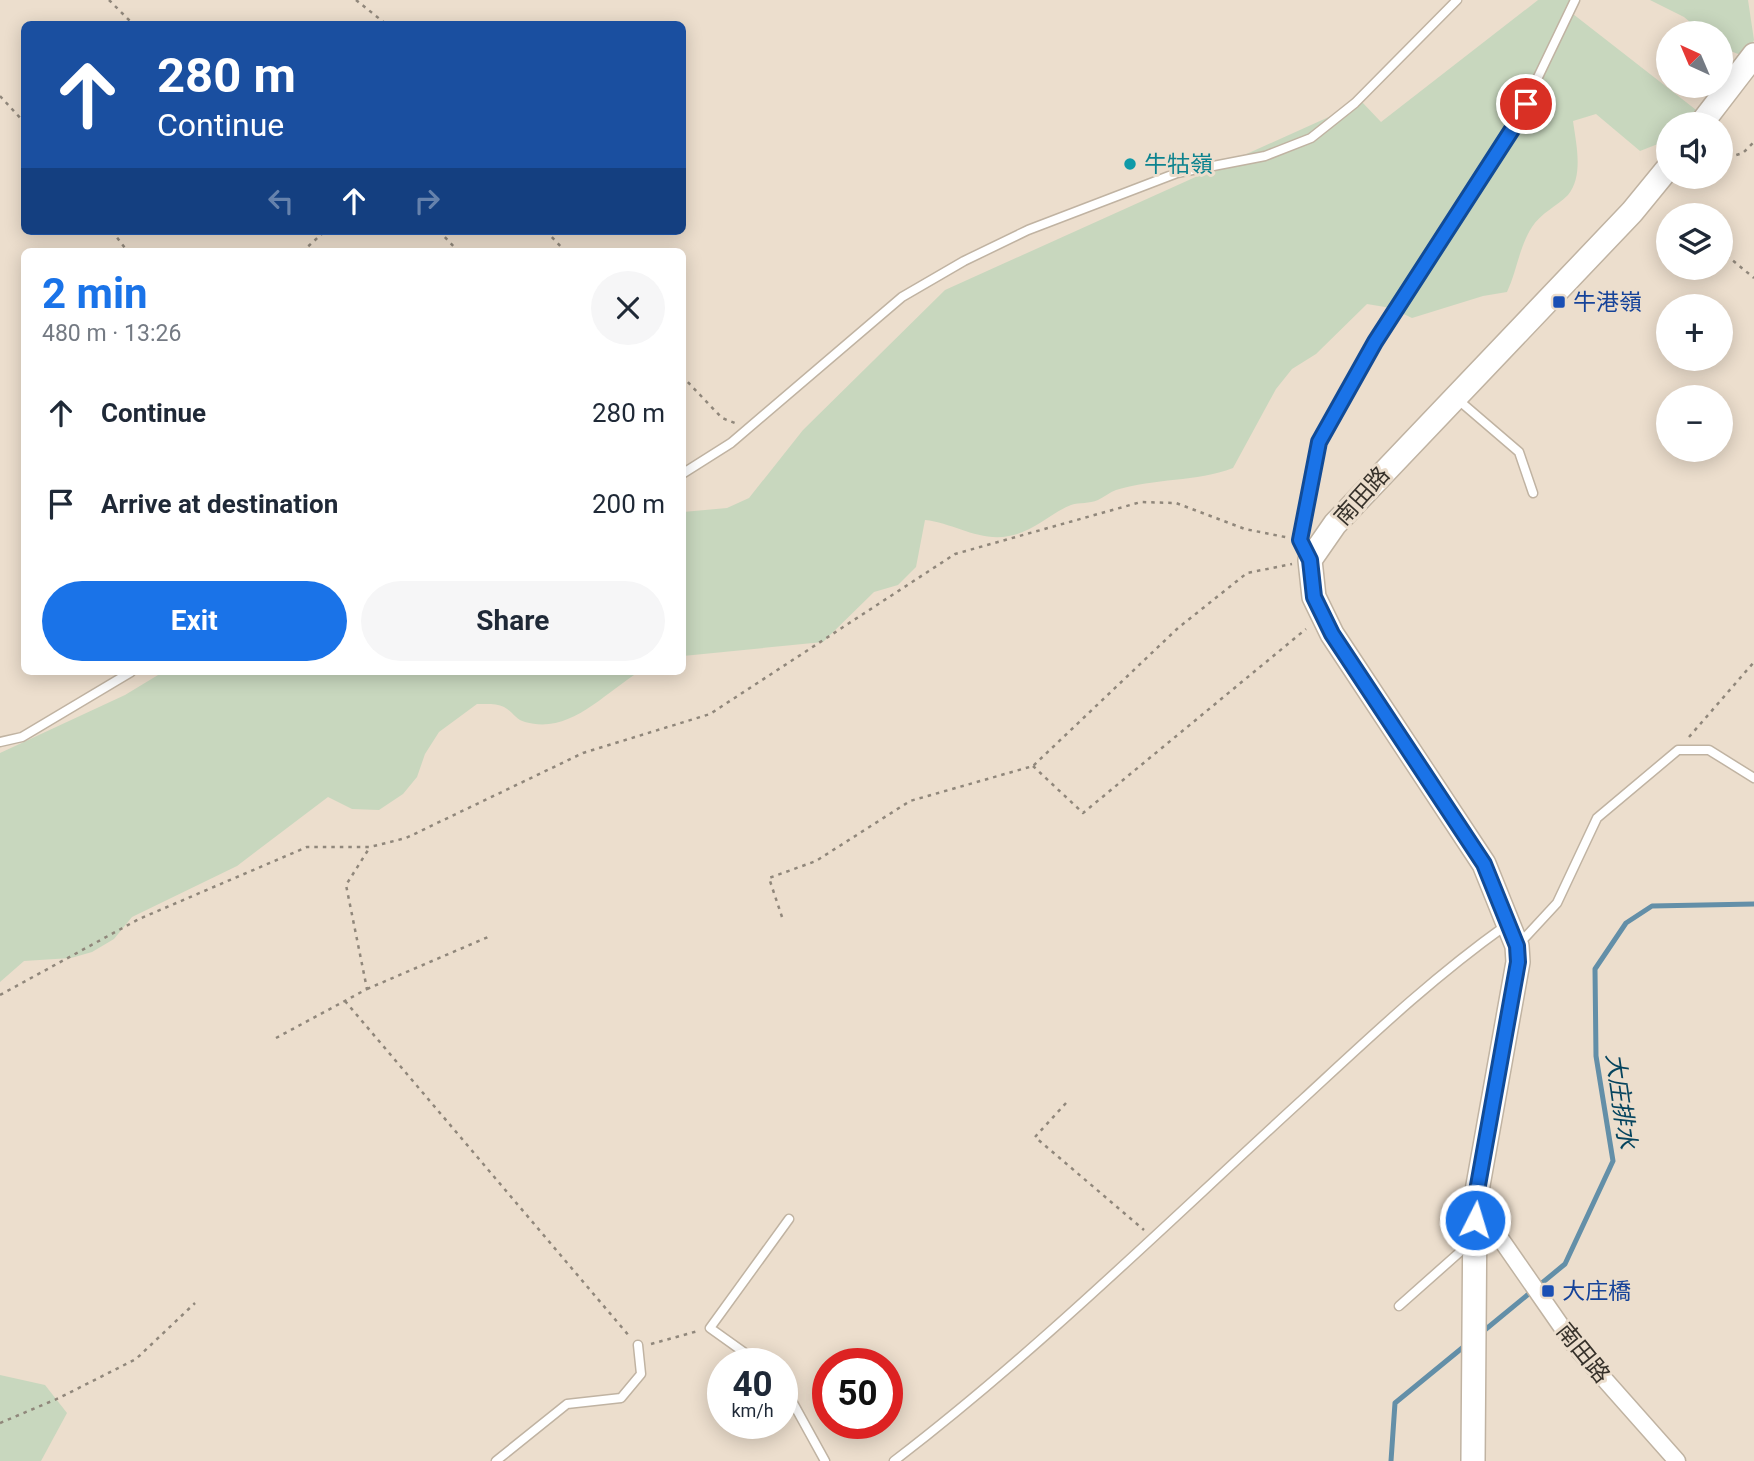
<!DOCTYPE html>
<html lang="en">
<head>
<meta charset="utf-8">
<style>
	body { margin:0; font-family:Roboto,"Noto Sans TC",sans-serif; background:#f6f6f7; color:#1f2937; height:100vh; display:flex; flex-direction:column; font-size:26px; white-space:nowrap }
	* { box-sizing:border-box; margin:0 }
	p { font-size:23px; color:#747a83 }
	.icon { flex:none; width:38px; height:38px; fill:none; stroke:currentColor; stroke-width:2; stroke-linecap:round; stroke-linejoin:round }
	.map { position:relative; flex:1; overflow:hidden }
	.panel { position:absolute; left:21px; top:248px; width:665px; height:427px; display:flex; flex-direction:column; background:#fff; border-radius:10px; box-shadow:0 4px 18px #0003 }
	.panel>* { flex:none }
	.hud { position:absolute; left:21px; top:21px; width:665px; height:214px; border-radius:10px; box-shadow:0 4px 18px #0003; background:#1a4fa0; color:#fff; overflow:hidden }
	.needle { width:46px; rotate:316deg }
	.controls { position:absolute; left:1656px; top:21px; display:grid; gap:14px }
	.controls a { display:grid; place-items:center; width:77px; height:77px; border-radius:50%; background:#fff; box-shadow:0 4px 18px #0003; font-size:35px }
	.speed { position:absolute; left:707px; top:1348px; display:flex; gap:14px; font-size:35px; font-weight:700; text-align:center }
	.speed>* { display:grid; place-content:center; width:91px; height:91px; border-radius:50%; background:#fff; box-shadow:0 4px 18px #0003; line-height:1 }
	.speed small { font-size:18px; font-weight:400 }
	.speed .limit { border:10px solid #d22; background:#fff; color:#111 }
	.pin { position:absolute; display:grid; place-items:center; width:60px; height:60px; color:#fff; margin:-30px; border:4px solid #fff; border-radius:50%; box-shadow:0 2px 7px #0007 }
	.me { position:absolute; width:77px; margin:-38px; rotate:5deg; stroke-linejoin:round; filter:drop-shadow(0 0 5px #0008) }
	.turn { display:flex; align-items:center; gap:24px; height:147px; padding:0 21px; font-size:32px }
	.turn .icon { width:91px; height:91px; stroke-width:2.5 }
	.turn b { display:block; font-size:49px; line-height:60px }
	.lanes { display:flex; align-items:center; height:66px; padding:0 21px; background:#0003; justify-content:center; gap:35px; direction:ltr }
	.lanes .off { opacity:.35 }
	.round { display:grid; place-items:center; flex:none; width:74px; height:74px; border-radius:37px; background:#f6f6f7 }
	.summary { display:flex; align-items:center; justify-content:space-between; height:119px; padding:0 21px }
	h1 { font-size:42px; font-weight:700; line-height:52px; color:#1a73e8 }
	.action { display:flex; gap:14px; margin-top:auto; padding:14px 21px }
	.action a { flex:1; height:80px; border-radius:42px; background:#1a73e8; color:#fff; font-size:28px; font-weight:700; line-height:80px; text-align:center }
	.action a+a { background:#f6f6f7; color:#1f2937 }
	ul { padding:0; list-style:none }
	li { display:flex; align-items:center; gap:21px; height:91px; padding:0 21px }
	li div { flex:1 }
	li b { display:block; font-size:26px }
	li em { font-style:normal }
	.map>svg:first-child { display:block }
	.green { fill:#c8d7be }
	.lines { fill:none; stroke-linecap:round; stroke-linejoin:round }
	.stream { stroke:#638fa8; stroke-width:5 }
	.lane-casing { stroke:#c0b3a2; stroke-width:11 }
	.street-casing { stroke:#c0b3a2; stroke-width:19 }
	.secondary-casing { stroke:#c0b3a2; stroke-width:26 }
	.path { stroke:#90877b; stroke-width:2.5; stroke-dasharray:3.5 5; stroke-linecap:butt }
	.lane { stroke:#fff; stroke-width:8 }
	.street { stroke:#fff; stroke-width:16 }
	.secondary { stroke:#fff; stroke-width:23 }
	.route-casing { stroke:#114b97; stroke-width:18 }
	.route { stroke:#1a73e8; stroke-width:12 }
	.culture-dot { fill:#0f9aa8; stroke:#ecdecd; stroke-width:2.5 }
	.transit-dot { fill:#1a4fb4; stroke:#ecdecd; stroke-width:2.5 }
	.labels { text-anchor:middle; dominant-baseline:central; stroke-width:6; stroke-linejoin:round; paint-order:stroke }
	.culture-label { font-size:23px; fill:#0d838f; stroke:#ecdecd; text-anchor:start }
	.transit-label { font-size:23px; fill:#164399; stroke:#ecdecd; text-anchor:start }
	.street-label { font-size:23px; fill:#37322b; stroke:#ecdecd }
	.water-label { font-size:24px; font-style:italic; fill:#05445e; stroke:#ecdecd }
</style>
</head>
<body>
<div class="map">
<svg width="1754" height="1461" viewBox="0 0 1754 1461">
	<rect width="100%" height="100%" fill="#ecdecd"/>
	<g class="green">
		<path d="M1538 0H1571L1573 14 1700 113 1685 124H1668V140L1640 151 1596 114 1573 121C1576 143 1584 176 1568 195 1557 206 1541 213 1532 227 1519 247 1517 271 1507 292L1483 296 1412 318 1391 308 1367 304 1316 354 1292 369 1276 389 1233 468C1196 482 1155 478 1116 490 1110 492 1104 497 1098 500 1089 504 1080 502 1071 505 1049 514 1033 532 1009 536 979 542 954 523 925 520L916 567 898 585 874 592 823 642 683 656V512L727 508 749 498 803 430 945 290 1362 102 1381 122Z"/>
		<polygon points="1650,0 1748,0 1754,40 1746,57 1720,47 1720,33 1703,33 1684,17"/>
		<path d="M163 672H639C604 693 570 735 525 722 516 720 512 711 504 707 497 703 485 704 477 704L439 732 425 754 417 777 403 794 379 810 352 809 328 797 237 866 132 917 114 939 92 952 71 958 24 961 0 982V753L125 695Z"/>
		<polygon points="0,1375 45,1385 67,1413 41,1461 0,1461"/>
	</g>
	<g class="lines">
		<g class="stream">
			<polyline points="1480,1334 1565,1264 1613,1161 1596,1056 1595,969 1626,923 1652,906 1754,904"/>
			<polyline points="1391,1461 1395,1403 1467,1344"/>
		</g>
		<g class="lane-casing">
			<g id="lane">
				<polyline points="1456,398 1519,452 1533,493"/>
				<polyline points="682,474 731,443 902,297 964,261 1028,230 1177,173 1265,156 1311,138 1355,103 1457,0"/>
				<polyline points="1309,557 1300,540 1319,442 1375,342 1515,125 1575,0"/>
				<polyline points="0,742 22,737 131,672"/>
				<polyline points="1519,944 1557,903 1597,818 1678,750 1709,750 1754,778"/>
				<polyline points="1399,1306 1470,1243"/>
				<polyline points="759,1363 710,1328 789,1219"/>
				<polyline points="782,1383 825,1461"/>
				<polyline points="496,1461 567,1404 621,1398 641,1374 638,1345"/>
				<path d="M894 1461C1039 1350 1169 1221 1304 1098 1369 1038 1432 978 1505 926"/>
			</g>
		</g>
		<g class="street-casing">
			<polyline id="street" points="1475,1202 1575,1346 1677,1461"/>
		</g>
		<g class="secondary-casing">
			<g id="secondary">
				<polyline points="1701,124 1754,55"/>
				<polyline points="1473,1461 1475,1202 1518,962 1517,946 1484,864 1332,634 1314,597 1310,560 1335,524 1632,212 1668,168"/>
			</g>
		</g>
		<g class="path">
			<polyline points="109,0 133,24"/>
			<polyline points="356,0 386,24"/>
			<polyline points="0,96 24,122"/>
			<polyline points="1720,160 1743,153 1754,142"/>
			<polyline points="112,231 128,252"/>
			<polyline points="439,231 459,252"/>
			<polyline points="546,231 566,252"/>
			<polyline points="1720,250 1754,278"/>
			<polyline points="302,252 325,231"/>
			<polyline points="682,376 722,418 735,423"/>
			<polyline points="1689,737 1754,662"/>
			<polyline points="1033,766 1083,813 1306,629"/>
			<polyline points="782,917 769,878 816,861 910,801 1033,766 1178,628 1247,573 1292,564"/>
			<polyline points="367,989 488,937"/>
			<polyline points="0,995 139,919 307,847 370,847 406,838 583,753 710,714 955,554 1141,502 1176,503 1245,529 1290,538"/>
			<polyline points="345,1001 630,1337"/>
			<polyline points="276,1038 367,989 346,885 370,847"/>
			<polyline points="1066,1103 1035,1137 1144,1230"/>
			<polyline points="651,1344 698,1331"/>
			<polyline points="0,1423 59,1398 136,1359 195,1303"/>
		</g>
		<use href="#lane" class="lane"/>
		<use href="#street" class="street"/>
		<use href="#secondary" class="secondary"/>
	</g>
	<g class="lines">
		<g class="route-casing">
			<polyline id="route" points="1475,1220 1475,1202 1518,962 1517,946 1484,864 1332,634 1314,597 1310,560 1300,540 1319,442 1375,342 1515,125 1526,104"/>
		</g>
		<use href="#route" class="route"/>
	</g>
	<circle class="culture-dot" cx="1130" cy="164" r="7"/>
	<g class="transit-dot">
		<rect x="1552" y="295" width="14" height="14" rx="3.5"/>
		<rect x="1541" y="1284" width="14" height="14" rx="3.5"/>
	</g>
	<g class="labels">
		<g class="culture-label">
			<text x="1144" y="164">牛牯嶺</text>
		</g>
		<g class="transit-label">
			<text x="1573" y="302">牛港嶺</text>
			<text x="1562" y="1291">大庄橋</text>
		</g>
		<g class="street-label">
			<text transform="translate(1362 496) rotate(-48)">南田路</text>
			<text transform="translate(1583 1353) rotate(51)">南田路</text>
		</g>
		<g class="water-label">
			<text transform="translate(1621 1101) rotate(82)">大庄排水</text>
		</g>
	</g>
</svg>
<div class="controls">
<a><svg class="needle" viewBox="-14 -14 28 28"><path d="M0-13l5 13h-10z" fill="#e53935"/><path d="M0 13l5-13h-10z" fill="#747a83"/></svg></a>
<a><svg class="icon" aria-label="sound" viewBox="0 0 24 24"><path d="M4 9h4l5-4v14l-5-4H4zM17 9q2 3 0 6"/></svg></a>
<a><svg class="icon" aria-label="layers" viewBox="0 0 24 24"><path d="M12 4l9 5-9 5-9-5zM3 14l9 5 9-5"/></svg></a>
<a>+</a>
<a>−</a>
</div>
<div class="speed"><div>40<small>km/h</small></div><div class="limit">50</div></div>
<div class="pin" style="left:1526px;top:104px;background:#d93025"><svg class="icon" aria-label="arrive" viewBox="0 0 24 24"><path d="M6 21V4h12l-3 4 3 4H6"/></svg></div>
<svg class="me" style="left:1475px;top:1220px" viewBox="-20 -20 40 40"><circle r="17" fill="#1a73e8" stroke="#fff" stroke-width="3"/><path d="M0-11L8 9 0 5-8 9z" fill="#fff"/></svg>
<div class="hud">
<div class="turn"><svg class="icon" aria-label="ahead" viewBox="0 0 24 24"><path d="M12 20V5M6 11l6-6 6 6"/></svg><div><b>280 m</b>Continue</div></div>
<div class="lanes"><svg class="icon off" aria-label="left" viewBox="0 0 24 24"><path d="M17 20v-9H6M10 6l-5 5 5 5"/></svg><svg class="icon" aria-label="ahead" viewBox="0 0 24 24"><path d="M12 20V5M6 11l6-6 6 6"/></svg><svg class="icon off" aria-label="right" viewBox="0 0 24 24"><path d="M7 20v-9h11M14 6l5 5-5 5"/></svg></div>
</div>
<section class="panel">
<div class="summary"><div><h1>2 min</h1><p>480 m · 13:26</p></div><a class="round"><svg class="icon" aria-label="close" viewBox="0 0 24 24"><path d="M6 6l12 12M18 6L6 18"/></svg></a></div>
<ul>
<li><svg class="icon" aria-label="ahead" viewBox="0 0 24 24"><path d="M12 20V5M6 11l6-6 6 6"/></svg><div><b>Continue</b></div><em>280 m</em></li>
<li><svg class="icon" aria-label="arrive" viewBox="0 0 24 24"><path d="M6 21V4h12l-3 4 3 4H6"/></svg><div><b>Arrive at destination</b></div><em>200 m</em></li>
</ul>
<div class="action"><a>Exit</a><a>Share</a></div>
</section>
</div>
</body>
</html>
